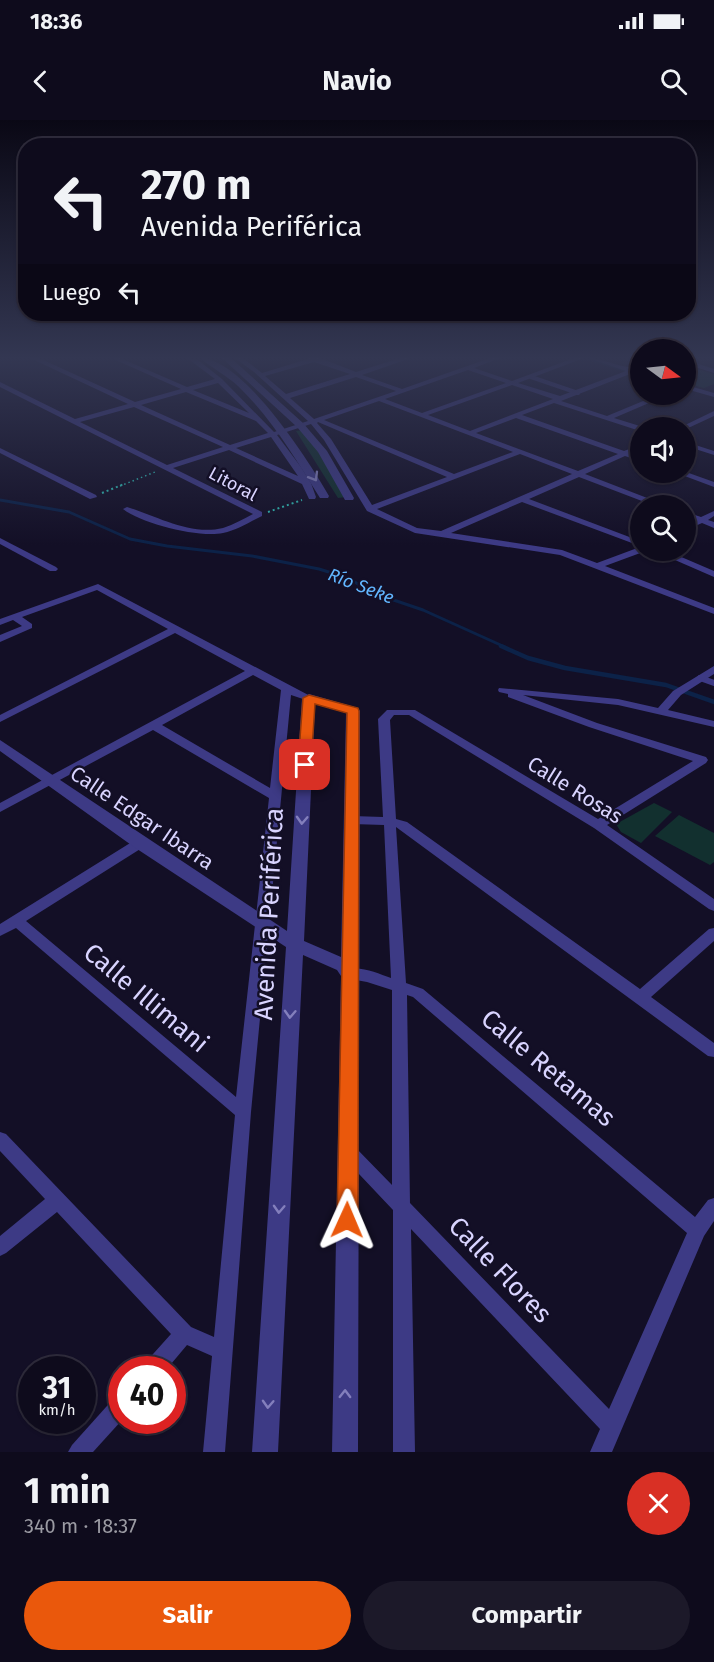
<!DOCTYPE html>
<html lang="es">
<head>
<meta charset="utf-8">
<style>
	body { margin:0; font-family:"Fira Sans",sans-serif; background:#1c1929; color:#f1f3f6; height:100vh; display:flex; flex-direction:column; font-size:22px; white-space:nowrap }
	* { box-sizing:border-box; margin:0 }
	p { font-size:20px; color:#9b9ba3 }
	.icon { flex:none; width:33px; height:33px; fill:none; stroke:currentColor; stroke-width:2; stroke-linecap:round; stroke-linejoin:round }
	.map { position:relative; height:1332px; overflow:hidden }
	.panel { display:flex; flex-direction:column; background:#0e0b1c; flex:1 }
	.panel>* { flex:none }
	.hud { position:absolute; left:18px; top:18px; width:678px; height:183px; border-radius:24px; box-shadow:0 2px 4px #0004,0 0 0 2px #2e2b3b; background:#0e0b1c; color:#f1f3f6; overflow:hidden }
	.needle { width:39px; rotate:105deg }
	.controls { position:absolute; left:630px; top:219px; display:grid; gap:12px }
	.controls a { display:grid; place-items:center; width:66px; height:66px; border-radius:50%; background:#0e0b1c; box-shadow:0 2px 4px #0004,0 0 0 2px #2e2b3b; font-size:30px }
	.speed { position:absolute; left:18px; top:1236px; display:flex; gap:12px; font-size:30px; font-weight:700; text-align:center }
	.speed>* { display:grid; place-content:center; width:78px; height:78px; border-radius:50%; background:#0e0b1c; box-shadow:0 2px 4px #0004,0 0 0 2px #2e2b3b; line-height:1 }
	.speed small { font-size:15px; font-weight:400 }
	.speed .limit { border:9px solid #d22; background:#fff; color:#111 }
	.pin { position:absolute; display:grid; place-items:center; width:51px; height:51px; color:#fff; margin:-26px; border-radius:12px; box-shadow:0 3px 9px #0006 }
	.me { position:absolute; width:66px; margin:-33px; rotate:1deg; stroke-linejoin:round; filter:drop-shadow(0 0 4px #0008) }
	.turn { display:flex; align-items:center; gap:21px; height:126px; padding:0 24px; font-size:27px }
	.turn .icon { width:78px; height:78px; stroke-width:2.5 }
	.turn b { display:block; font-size:42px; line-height:51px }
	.then { display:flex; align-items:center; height:57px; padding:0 24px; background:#0003; gap:12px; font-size:22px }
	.round { display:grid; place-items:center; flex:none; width:63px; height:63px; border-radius:32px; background:#1c1929 }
	.summary { display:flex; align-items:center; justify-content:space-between; height:102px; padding:0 24px }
	h1 { font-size:36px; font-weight:700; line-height:45px }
	.action { display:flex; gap:12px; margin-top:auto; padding:12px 24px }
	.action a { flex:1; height:69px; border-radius:36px; background:#ea580c; color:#fff; font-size:24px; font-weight:700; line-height:69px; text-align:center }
	.action a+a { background:#1c1929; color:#f1f3f6 }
	.status { display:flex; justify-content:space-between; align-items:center; height:42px; padding:0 30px; background:#0e0b1c; direction:ltr }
	.status svg { height:16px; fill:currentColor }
	header { display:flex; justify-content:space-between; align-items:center; height:78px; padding:0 24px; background:#0e0b1c; font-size:27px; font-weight:700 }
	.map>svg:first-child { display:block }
	.green { fill:#12302f }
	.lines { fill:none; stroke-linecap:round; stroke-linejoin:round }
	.stream-far1 { stroke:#0c2248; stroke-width:3 }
	.stream { stroke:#0c2248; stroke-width:4.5 }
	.path-far1 { stroke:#2fb8b0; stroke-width:1.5; stroke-dasharray:1.5 3; stroke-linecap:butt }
	.path { stroke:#2fb8b0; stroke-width:2; stroke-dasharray:2 3; stroke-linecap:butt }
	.service-far1 { stroke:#3d3a85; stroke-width:4 }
	.service { stroke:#3d3a85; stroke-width:6 }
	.minor { fill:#3d3a85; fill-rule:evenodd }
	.tertiary { fill:#3d3a85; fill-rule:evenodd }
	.oneway { stroke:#837fbc }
	.route { fill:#ea580c; stroke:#983908; stroke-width:1.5 }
	.labels { text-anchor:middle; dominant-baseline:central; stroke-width:5; stroke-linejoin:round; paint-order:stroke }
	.far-street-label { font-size:18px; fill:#d9d4ff; stroke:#130f26 }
	.far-water-label { font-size:18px; font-style:italic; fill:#62b6ff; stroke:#130f26 }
	.street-label { font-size:21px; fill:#d9d4ff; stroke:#130f26 }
	.near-street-label { font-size:26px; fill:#d9d4ff; stroke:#130f26 }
</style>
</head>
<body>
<div class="status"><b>18:36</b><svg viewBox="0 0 49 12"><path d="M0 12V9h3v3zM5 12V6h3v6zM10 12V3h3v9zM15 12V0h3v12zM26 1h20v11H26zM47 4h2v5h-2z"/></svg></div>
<header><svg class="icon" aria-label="back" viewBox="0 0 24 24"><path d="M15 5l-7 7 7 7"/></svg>Navio<svg class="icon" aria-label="search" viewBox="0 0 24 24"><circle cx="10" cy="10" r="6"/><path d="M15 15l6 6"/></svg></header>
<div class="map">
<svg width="714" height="1332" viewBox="0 0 714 1332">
	<rect width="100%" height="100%" fill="#130f26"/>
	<g class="green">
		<polygon points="686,246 714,254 714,264 704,268 686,263"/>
		<polygon points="304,310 325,337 346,377 338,378 296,311"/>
		<polygon points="654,683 672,692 641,723 621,712 616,704"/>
		<polygon points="679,695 714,713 714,742 710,745 655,716"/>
	</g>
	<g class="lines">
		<g class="stream-far1">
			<polyline points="587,238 640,255"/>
			<polyline points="0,380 69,392 130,419 167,426 252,436 319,449 348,458 373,473 423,490 505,527"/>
		</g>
		<polyline class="stream" points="501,526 528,538 565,548 666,565 714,582"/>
		<polyline class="path-far1" points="120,366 155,352"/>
		<g class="path">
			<polyline points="102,373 124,364"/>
			<polyline points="268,392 302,380"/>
		</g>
		<polyline class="service-far1" points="531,257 578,273"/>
		<polyline class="service" points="700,558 714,563"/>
		<g class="minor">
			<path d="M30 238H39L135 282 181 269 111 238H120L187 267 215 259 187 238 198 240 222 259 274 312 308 301 254 252 235 238H243L262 253 308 239 307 238H320L356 252 400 238H411L362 255 402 269 490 238H500L474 248 512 261 574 238H584L518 263 560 276 626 251 588 238C606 238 623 251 640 246V250L635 252 561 281 607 296 660 274H670L614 298 643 307 640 308V311L554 283 522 295 624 331 640 325V330L631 333 640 337V341L625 336 585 354 668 386H655L579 357 529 379 640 421V426L522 382 451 413 562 430 597 443 640 427V430H644L643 432 605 446 714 488V494L560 435 415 413 367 391 324 320 311 304 277 315 301 347 311 363 316 377 315 379H309L302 364 229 330 173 348 262 392V396C249 402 237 410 223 413 199 418 142 404 123 389L127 387C157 396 190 416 223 408 233 405 243 399 253 394L0 267V262L2 263 75 299 128 284ZM314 242 350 254 286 274 265 256ZM468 250 506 263 422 293 385 279ZM356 257 396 271 314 299 290 278ZM218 263 249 293 193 270ZM512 265 553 279 470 311 428 295ZM186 272 256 301 268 313 230 325 141 285ZM379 281 513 332 454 354 324 300ZM134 287 223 327 167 345 80 302ZM516 298 618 334 578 351 476 313ZM317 303 318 302 447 357 372 385 331 319ZM271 317 298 356 236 328ZM520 334 572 354 441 411 417 408 377 389Z"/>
			<polygon points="686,240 714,249 714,253 686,244"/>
			<polygon points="686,265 714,273 714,277 686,269"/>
			<polygon points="714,291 714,296 686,309 686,308 679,308"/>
			<polygon points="686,322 714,331 714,335 686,326"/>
			<polygon points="0,328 96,375 97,377 90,379 0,333"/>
			<polygon points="674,352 686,352 714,362 714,367"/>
			<polygon points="714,391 714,396 708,400 714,402 714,408 702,403 686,410 686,405 694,400 686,397 686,392 701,397"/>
			<polygon points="0,418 56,447 58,449 56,451 50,451 0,424"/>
			<polygon points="652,430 665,430 714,451 714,457"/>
			<path d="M98 464 314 578 309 581 291 575 251 992 225 1332H203L212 1236 187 1225 166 1250H142L145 1243 171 1214 57 1092 6 1133 0 1136V1116L45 1079 0 1031V1012L6 1014 191 1207 214 1217 235 995 16 808 0 816V804L135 720H145L146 723 145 726 26 801 236 977 269 678 153 610 0 692V683L245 551 175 513 0 602V595L168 509 97 470 22 497 32 504V508L0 522V515L22 506 13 500 0 505V499ZM253 555 281 570 270 668 162 605Z"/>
			<path d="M714 546V554L681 575 668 590 714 601V607L618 585 523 575 597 603 706 637 708 640 706 643 607 705 714 779V791L709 789 594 708 409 595H394L390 600 396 699 407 702 640 869 709 809 714 808V821L651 877 714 923V937L708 936 396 707 406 863 423 869 695 1097 708 1080 714 1078V1101L704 1116 612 1332H590L600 1309 411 1109 415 1332H393V1090L342 1036 340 1031 342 1026 348 1023 354 1026 392 1065V870L367 862 345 858 343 854 345 850C360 845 377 853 391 858L384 705 352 704 346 700 352 696 383 697 378 599 387 590H415L598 699 693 641 589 607 508 577V574L499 572 498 570 499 568 618 579 658 588 673 571ZM407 875 413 877 687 1113 609 1289 410 1083Z"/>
			<polygon points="122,1274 122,1300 93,1332 68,1332 72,1325 115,1277"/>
		</g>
		<g class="tertiary">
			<path d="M200 238C243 238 309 341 329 376L328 378H320C295 338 272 299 238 266 226 255 212 248 200 238Z"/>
			<polygon points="222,238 231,238 303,303 327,331 354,378 353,380 345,380 318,332 297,307"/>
			<path d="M309 574 358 588 360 591 358 1332H332L341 856 337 850 303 835 278 1332H252L286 827 134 727 0 631V620L287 811 302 578ZM315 584 346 593 341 837 304 821Z"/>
		</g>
	</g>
	<defs><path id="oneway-chevron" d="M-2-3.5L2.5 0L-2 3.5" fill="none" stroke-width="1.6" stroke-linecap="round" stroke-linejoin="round" transform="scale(1.5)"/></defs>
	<g class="oneway">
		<use href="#oneway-chevron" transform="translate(314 357) rotate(59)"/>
		<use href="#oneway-chevron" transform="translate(302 700) rotate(93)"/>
		<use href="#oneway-chevron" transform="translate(290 894) rotate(93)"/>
		<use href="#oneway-chevron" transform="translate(279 1089) rotate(93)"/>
		<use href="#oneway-chevron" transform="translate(345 1274) rotate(-89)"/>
		<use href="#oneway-chevron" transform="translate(268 1284) rotate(93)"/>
	</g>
	<linearGradient id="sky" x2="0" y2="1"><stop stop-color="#0a0815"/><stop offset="0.56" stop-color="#333752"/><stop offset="1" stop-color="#333752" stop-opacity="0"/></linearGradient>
	<rect width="714" height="425" fill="url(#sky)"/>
	<polygon class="route" points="309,575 358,588 359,591 358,1100 355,1107 347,1110 340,1107 337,1100 347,593 315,584 311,645 305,649 300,648 298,645 303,578"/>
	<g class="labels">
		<g class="far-street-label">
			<text transform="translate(233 364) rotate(28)">Litoral</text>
		</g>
		<g class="far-water-label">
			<text transform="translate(361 466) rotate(21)">Río Seke</text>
		</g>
		<g class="street-label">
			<text transform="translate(575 670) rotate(32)">Calle Rosas</text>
			<text transform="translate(142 698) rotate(34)">Calle Edgar Ibarra</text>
		</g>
		<g class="near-street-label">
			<text transform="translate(269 794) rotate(-87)">Avenida Periférica</text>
			<text transform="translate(146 878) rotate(40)">Calle Illimani</text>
			<text transform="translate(548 948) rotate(40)">Calle Retamas</text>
			<text transform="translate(500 1150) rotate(46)">Calle Flores</text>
		</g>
	</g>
</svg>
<div class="controls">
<a><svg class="needle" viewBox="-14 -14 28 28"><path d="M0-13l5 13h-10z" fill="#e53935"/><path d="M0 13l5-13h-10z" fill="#9b9ba3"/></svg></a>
<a><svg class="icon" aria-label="sound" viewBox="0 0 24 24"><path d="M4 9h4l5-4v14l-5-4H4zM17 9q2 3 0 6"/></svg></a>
<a><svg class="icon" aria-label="search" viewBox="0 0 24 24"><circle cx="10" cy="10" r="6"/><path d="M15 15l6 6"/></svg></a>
</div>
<div class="speed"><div>31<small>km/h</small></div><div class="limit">40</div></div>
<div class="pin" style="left:305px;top:645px;background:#d93025"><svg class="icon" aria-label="arrive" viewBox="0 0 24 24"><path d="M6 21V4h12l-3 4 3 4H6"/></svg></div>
<svg class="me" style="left:347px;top:1100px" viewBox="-20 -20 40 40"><path d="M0-17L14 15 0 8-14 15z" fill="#ea580c" stroke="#fff" stroke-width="4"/></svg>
<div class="hud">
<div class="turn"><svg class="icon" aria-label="left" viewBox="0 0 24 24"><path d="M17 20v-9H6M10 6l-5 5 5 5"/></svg><div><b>270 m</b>Avenida Periférica</div></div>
<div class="then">Luego<svg class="icon" aria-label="left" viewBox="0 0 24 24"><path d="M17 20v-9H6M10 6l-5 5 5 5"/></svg></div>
</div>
</div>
<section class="panel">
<div class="summary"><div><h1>1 min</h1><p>340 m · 18:37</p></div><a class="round" style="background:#d93025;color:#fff"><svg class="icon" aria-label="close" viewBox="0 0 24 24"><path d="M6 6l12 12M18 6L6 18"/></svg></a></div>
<div class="action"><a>Salir</a><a>Compartir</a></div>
</section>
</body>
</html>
